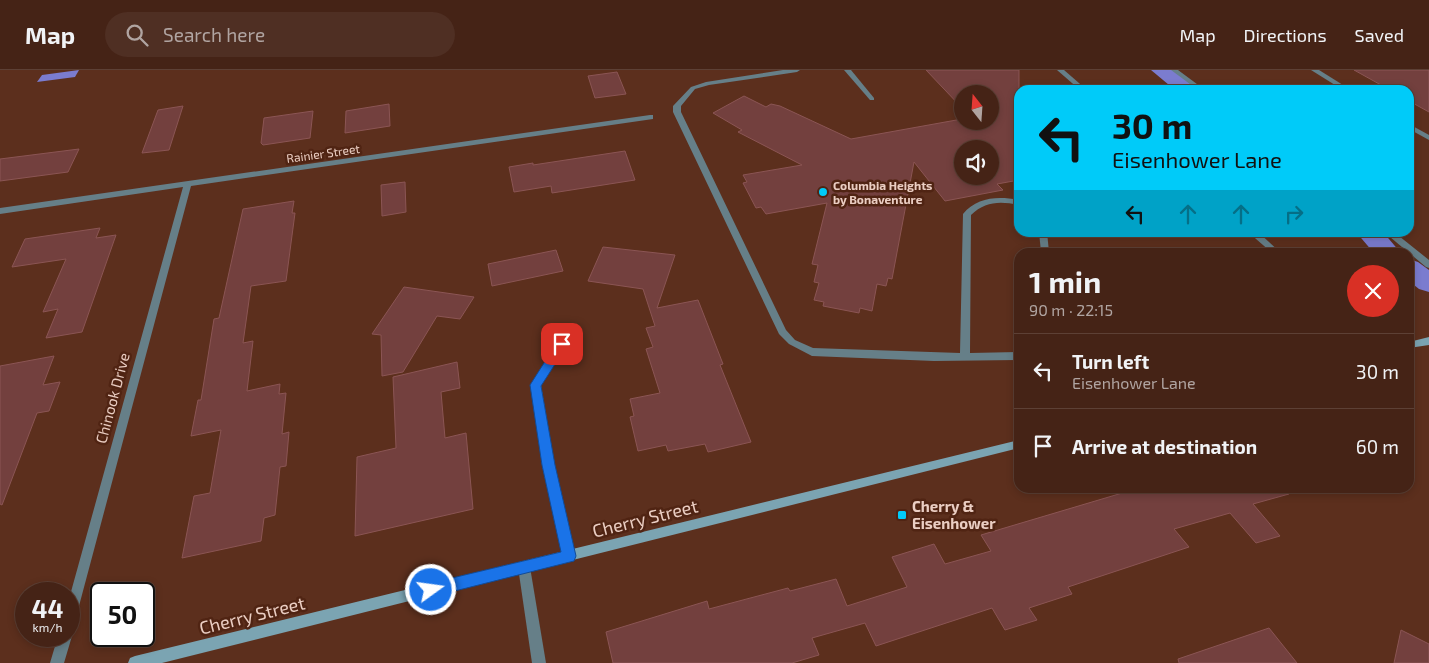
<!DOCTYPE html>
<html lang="en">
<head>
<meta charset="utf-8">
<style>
	body { margin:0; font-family:"Exo 2",sans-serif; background:#4f2f23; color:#f1f3f6; height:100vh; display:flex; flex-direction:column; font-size:19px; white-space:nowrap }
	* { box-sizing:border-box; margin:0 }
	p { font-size:16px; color:#b0a4a1 }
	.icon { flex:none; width:28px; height:28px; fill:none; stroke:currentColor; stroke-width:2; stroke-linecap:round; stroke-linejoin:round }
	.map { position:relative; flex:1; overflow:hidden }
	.panel { position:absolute; left:1014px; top:178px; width:400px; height:245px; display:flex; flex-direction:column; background:#452316; border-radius:15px; box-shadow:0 2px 8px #0003,0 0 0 1px #5d4035 }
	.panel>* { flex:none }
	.guide { position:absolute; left:1014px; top:15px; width:400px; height:152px; border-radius:15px; box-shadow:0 2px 8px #0003,0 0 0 1px #5d4035; background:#00cbf9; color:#111; overflow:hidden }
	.needle { width:32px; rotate:343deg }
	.fabs { position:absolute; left:954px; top:15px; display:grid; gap:10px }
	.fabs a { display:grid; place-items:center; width:45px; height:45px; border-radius:50%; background:#452316; box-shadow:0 2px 8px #0003,0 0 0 1px #5d4035; font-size:25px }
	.speed { position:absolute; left:15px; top:512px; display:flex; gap:10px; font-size:25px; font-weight:700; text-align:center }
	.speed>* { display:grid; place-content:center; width:65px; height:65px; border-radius:50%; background:#452316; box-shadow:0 2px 8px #0003,0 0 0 1px #5d4035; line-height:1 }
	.speed small { font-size:12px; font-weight:400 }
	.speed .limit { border:2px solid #111; border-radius:8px; background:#fff; color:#111 }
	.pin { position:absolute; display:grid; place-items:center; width:42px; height:42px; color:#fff; margin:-21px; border-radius:10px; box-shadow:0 2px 8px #0006 }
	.me { position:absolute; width:55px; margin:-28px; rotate:76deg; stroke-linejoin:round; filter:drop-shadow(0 0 4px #0008) }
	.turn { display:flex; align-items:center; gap:18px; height:105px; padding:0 15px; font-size:22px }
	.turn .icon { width:65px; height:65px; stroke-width:2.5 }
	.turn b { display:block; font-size:35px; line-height:42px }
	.lanes { display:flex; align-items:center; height:48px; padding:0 15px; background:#0003; justify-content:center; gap:25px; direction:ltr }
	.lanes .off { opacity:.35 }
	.round { display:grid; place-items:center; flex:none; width:52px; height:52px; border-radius:26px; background:#4f2f23 }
	.headline { display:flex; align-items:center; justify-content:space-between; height:85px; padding:0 15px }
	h1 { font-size:30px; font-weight:700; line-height:38px }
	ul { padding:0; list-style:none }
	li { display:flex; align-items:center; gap:15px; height:75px; padding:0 15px; border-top:1px solid #5d4035 }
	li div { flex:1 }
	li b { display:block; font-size:19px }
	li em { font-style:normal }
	header { display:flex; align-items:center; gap:30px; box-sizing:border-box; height:70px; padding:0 25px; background:#452316; border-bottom:1px solid #5d4035 }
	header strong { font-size:24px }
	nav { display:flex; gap:28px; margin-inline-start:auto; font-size:18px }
	.search { width:350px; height:45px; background:#4f2f23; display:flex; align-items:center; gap:12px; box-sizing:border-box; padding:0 18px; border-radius:28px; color:#b0a4a1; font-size:19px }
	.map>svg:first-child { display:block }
	.water { fill:#7b7ccf }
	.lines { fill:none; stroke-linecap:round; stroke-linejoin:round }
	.canal { fill:#7b7ccf; fill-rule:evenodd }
	.building { fill:#73403e; stroke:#8b5554; fill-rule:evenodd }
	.service { fill:#667f88; fill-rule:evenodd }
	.minor { fill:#667f88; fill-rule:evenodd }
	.secondary { fill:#7ba4b2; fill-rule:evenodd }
	.route { fill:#1a73e8; stroke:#114b97 }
	.poi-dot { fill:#00cbf9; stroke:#502413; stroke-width:2 }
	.labels { text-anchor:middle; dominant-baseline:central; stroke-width:5; stroke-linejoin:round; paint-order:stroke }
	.far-street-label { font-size:12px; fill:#ebcec3; stroke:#502413 }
	.far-poi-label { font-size:12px; font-weight:bold; fill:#ebcec3; stroke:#502413; text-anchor:start }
	.street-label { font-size:15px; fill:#ebcec3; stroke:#502413 }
	.poi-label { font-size:15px; font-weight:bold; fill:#ebcec3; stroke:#502413; text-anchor:start }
	.near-street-label { font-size:18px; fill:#ebcec3; stroke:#502413 }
</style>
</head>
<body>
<header>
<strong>Map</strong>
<div class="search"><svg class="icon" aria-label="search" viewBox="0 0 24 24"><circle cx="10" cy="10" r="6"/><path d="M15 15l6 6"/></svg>Search here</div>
<nav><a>Map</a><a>Directions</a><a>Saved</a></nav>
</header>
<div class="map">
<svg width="1429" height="593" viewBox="0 0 1429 593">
	<rect width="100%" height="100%" fill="#5c2f1d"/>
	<polygon class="water" points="79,0 75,7 37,12 42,5"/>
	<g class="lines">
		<g class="canal">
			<polygon points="1151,0 1174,0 1198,20 1175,20"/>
			<polygon points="1356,162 1383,162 1400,182 1373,182"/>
			<polygon points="1409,189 1418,192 1429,200 1429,222 1419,219 1409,211"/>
		</g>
	</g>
	<g class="building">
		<path d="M926 0H1019V110L997 114 1003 120 945 131 914 92 892 209 888 208 886 216 877 214 872 241 860 238 859 243 823 236 824 232 814 230 819 213 814 212 818 195 812 194 827 133 766 144 761 137 756 138 743 113 747 112 743 105 802 95 738 62 742 60 713 43 744 26 766 37 771 34 780 36 851 69 962 49V51H990V24H962V38ZM962 79H990V106H962Z"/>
		<polygon points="1354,0 1429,0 1429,42 1409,31 1409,20 1390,20"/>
		<polygon points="617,2 626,24 595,28 588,6"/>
		<polygon points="389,34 390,56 345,63 346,41"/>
		<polygon points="183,36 169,80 142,83 158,40"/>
		<polygon points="313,41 310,68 263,75 261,73 264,48"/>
		<polygon points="79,79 68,102 0,111 0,89"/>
		<polygon points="625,81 635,110 552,123 551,116 514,122 509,97 533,93 533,95"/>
		<polygon points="405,112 406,142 382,146 381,115"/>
		<polygon points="294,131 292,143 295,143 286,211 251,216 243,273 253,271 247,321 280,314 279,324 286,323 282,364 289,362 286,396 280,397 275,445 264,448 261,471 182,488 194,426 210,423 221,360 191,366 198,330 201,330 214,249 219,248 243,139"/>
		<polygon points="100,158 96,168 116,165 82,262 46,268 58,239 43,242 66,189 12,197 25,169"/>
		<polygon points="603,177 675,185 657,238 698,230 723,294 720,295 751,372 708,382 705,374 668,381 666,375 638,381 630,347 634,346 630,329 660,323 646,279 653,277 646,258 655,256 643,219 588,211"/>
		<polygon points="556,180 563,201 492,216 488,194"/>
		<polygon points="404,217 474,227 460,249 437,246 403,302 382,306 381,265 372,264"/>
		<polygon points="54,286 43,315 60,312 49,341 37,343 2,435 0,434 0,296"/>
		<polygon points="457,292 460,318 441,322 445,368 466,363 473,439 355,466 357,387 396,378 393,307"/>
		<polygon points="1139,418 1288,418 1289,424 1253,434 1280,466 1256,473 1230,443 1174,459 1189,477 1068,517 1072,524 1029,538 1037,550 1005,560 992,538 876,576 865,553 812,568 819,585 792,593 613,593 606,562 707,531 709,539 788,518 790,521 836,509 847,536 907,517 892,487 934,474 945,494 991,481 981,465"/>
		<polygon points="1269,558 1297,593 1179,593 1178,589"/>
		<polygon points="1401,560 1429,574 1429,593 1394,593"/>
	</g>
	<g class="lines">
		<g class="service">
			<path d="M783 0H800L797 2 709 15 695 19 681 36V42L786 260 795 270 813 278 960 283 963 144C977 127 998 126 1019 130V135C1001 131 985 131 971 145L970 283 1019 282V290L934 291 812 286 789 274 779 264 673 42V36L691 17 706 12Z"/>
			<polygon points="844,0 851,0 874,28 874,30 870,30"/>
			<polygon points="1057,0 1064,0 1087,20 1080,20"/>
			<polygon points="1171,0 1178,0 1205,20 1198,20"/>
			<polygon points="1039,162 1047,162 1049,182 1041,182"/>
			<polygon points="1248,162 1258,162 1280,182 1271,182"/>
			<polygon points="1384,162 1394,162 1429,190 1429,198 1426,197"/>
		</g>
		<g class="minor">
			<polygon points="1311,0 1319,0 1351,20 1343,20"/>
			<polygon points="650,45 653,45 653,49 191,116 75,551 74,555 69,557 69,529 183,117 0,144 0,138"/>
			<polygon points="1409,54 1429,65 1429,70 1409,59"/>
			<polygon points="562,270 567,274 541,315 554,395 575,486 573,490 569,492 565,490 563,486 542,395 531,315 559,272"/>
			<polygon points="524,491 528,493 530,497 546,593 532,593 518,497 520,493"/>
			<polygon points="69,561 72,566 64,593 50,593 58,566 69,566"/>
		</g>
		<g class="secondary">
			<polygon points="1429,267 1429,275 1409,278 1409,272"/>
			<polygon points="1019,370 1019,378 162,593 128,593 130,588 135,586"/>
		</g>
	</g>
	<polygon class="route" points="562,270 568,274 541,316 555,395 576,486 574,491 431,527 426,525 424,520 426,515 431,513 561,482 542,395 530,315 558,271"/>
	<g class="poi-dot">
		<circle cx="823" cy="122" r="5"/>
		<rect x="897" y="440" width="10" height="10" rx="2.5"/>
	</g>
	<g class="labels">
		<g class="far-street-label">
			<text transform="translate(323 83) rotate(-8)">Rainier Street</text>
		</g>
		<g class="far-poi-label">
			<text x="833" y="115">Columbia Heights<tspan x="833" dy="14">by Bonaventure</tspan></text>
		</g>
		<g class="street-label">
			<text transform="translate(112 328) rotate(-75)">Chinook Drive</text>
		</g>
		<g class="poi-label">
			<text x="912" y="436">Cherry &amp;<tspan x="912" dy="17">Eisenhower</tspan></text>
		</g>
		<g class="near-street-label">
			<text transform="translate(645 448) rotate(-14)">Cherry Street</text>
			<text transform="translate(252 545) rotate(-14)">Cherry Street</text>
		</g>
	</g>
</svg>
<div class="fabs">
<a><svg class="needle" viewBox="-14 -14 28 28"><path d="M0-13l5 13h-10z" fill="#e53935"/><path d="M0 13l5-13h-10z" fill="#b0a4a1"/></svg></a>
<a><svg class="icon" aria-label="sound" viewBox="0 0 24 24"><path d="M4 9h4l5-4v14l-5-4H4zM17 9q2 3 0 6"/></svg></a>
</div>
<div class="speed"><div>44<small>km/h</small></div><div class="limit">50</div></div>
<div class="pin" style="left:562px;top:274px;background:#d93025"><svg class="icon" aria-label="arrive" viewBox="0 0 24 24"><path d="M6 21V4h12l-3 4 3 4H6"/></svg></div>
<svg class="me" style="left:431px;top:520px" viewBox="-20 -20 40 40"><circle r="17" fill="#1a73e8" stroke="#fff" stroke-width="3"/><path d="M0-11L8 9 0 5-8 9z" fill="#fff"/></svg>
<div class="guide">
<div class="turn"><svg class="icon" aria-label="left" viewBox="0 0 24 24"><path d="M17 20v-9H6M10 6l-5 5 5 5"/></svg><div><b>30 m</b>Eisenhower Lane</div></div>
<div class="lanes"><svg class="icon" aria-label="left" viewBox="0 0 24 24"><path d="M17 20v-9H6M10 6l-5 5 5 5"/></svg><svg class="icon off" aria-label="ahead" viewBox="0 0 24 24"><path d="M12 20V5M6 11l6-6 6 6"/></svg><svg class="icon off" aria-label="ahead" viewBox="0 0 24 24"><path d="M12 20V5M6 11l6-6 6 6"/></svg><svg class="icon off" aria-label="right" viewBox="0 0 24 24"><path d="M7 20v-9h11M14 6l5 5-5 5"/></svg></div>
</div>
<section class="panel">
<div class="headline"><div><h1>1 min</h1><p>90 m · 22:15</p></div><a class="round" style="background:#d93025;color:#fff"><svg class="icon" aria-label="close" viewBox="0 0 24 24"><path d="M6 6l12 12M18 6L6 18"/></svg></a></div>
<ul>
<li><svg class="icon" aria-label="left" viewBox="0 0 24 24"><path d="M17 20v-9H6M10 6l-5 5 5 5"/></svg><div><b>Turn left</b><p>Eisenhower Lane</p></div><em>30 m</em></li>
<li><svg class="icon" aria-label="arrive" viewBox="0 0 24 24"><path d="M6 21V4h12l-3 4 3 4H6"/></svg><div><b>Arrive at destination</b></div><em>60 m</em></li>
</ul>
</section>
</div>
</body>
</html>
